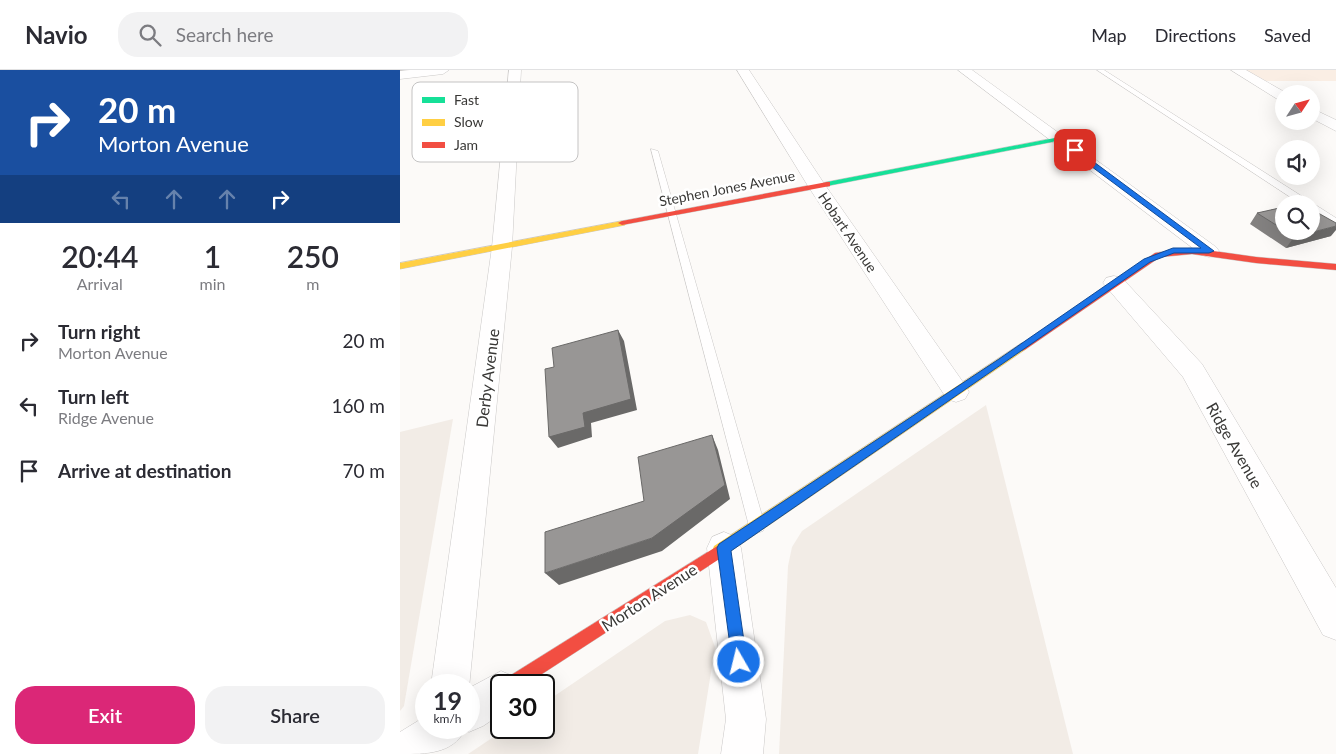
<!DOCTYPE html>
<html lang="en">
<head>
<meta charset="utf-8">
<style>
	body { margin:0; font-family:Lato,sans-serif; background:#f2f2f3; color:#2b2b33; height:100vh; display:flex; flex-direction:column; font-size:19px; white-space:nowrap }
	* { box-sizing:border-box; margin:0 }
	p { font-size:16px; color:#7c7c81 }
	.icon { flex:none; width:28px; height:28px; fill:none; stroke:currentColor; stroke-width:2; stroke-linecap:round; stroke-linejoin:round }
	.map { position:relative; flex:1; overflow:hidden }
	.sheet { display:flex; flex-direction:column; background:#fff; width:400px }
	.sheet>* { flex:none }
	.guide { background:#1a4fa0; color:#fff; overflow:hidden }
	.needle { width:32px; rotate:54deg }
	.fabs { position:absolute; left:875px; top:15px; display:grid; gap:10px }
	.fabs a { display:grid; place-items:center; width:45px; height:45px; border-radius:50%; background:#fff; box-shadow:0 5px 20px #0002; font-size:25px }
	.speed { position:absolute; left:15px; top:604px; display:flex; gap:10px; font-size:25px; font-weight:700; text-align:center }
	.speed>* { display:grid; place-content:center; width:65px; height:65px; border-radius:50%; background:#fff; box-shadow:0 5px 20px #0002; line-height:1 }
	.speed small { font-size:12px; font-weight:400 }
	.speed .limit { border:2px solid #111; border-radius:8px; background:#fff; color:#111 }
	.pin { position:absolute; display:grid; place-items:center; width:42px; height:42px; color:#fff; margin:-21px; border-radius:10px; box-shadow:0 2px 8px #0006 }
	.me { position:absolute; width:55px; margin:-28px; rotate:352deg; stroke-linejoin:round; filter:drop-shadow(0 0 4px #0008) }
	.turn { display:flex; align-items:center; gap:18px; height:105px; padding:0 15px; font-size:22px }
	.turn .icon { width:65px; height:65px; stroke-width:2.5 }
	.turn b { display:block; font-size:35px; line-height:42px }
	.lanes { display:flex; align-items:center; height:48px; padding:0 15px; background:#0003; justify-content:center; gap:25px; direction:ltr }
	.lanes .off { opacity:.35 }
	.eta { display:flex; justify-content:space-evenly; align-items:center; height:85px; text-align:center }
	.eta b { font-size:30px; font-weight:600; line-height:35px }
	.cta { display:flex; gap:10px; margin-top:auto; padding:10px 15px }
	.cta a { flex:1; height:58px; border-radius:20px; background:#db2777; color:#fff; font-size:20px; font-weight:600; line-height:58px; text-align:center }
	.cta a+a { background:#f2f2f3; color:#2b2b33 }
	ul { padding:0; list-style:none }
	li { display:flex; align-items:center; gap:15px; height:65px; padding:0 15px }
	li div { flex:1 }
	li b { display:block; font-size:19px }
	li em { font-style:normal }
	header { display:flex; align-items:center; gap:30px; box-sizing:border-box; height:70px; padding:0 25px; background:#fff; border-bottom:1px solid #e1e1e2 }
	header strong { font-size:24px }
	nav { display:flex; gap:28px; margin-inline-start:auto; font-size:18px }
	.search { width:350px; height:45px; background:#f2f2f3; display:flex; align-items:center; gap:12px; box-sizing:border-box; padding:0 18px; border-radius:20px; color:#7c7c81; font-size:19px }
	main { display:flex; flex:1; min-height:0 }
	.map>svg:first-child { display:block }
	.built { fill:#f2ece6 }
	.green { fill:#faeee4 }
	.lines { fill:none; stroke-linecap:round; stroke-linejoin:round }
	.lane-casing { stroke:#cac8c7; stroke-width:1 }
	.street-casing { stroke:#cac8c7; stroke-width:1 }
	.fast-casing { stroke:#cac8c7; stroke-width:1 }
	.slow-casing { stroke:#cac8c7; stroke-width:1 }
	.jam-casing { stroke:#cac8c7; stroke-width:1 }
	.lane { fill:#fffefe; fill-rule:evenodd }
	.street { fill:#fffefe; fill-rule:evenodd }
	.fast { fill:#16e098; fill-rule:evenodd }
	.slow { fill:#ffcf43; fill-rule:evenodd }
	.jam { fill:#f24e42; fill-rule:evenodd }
	.wall { fill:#838180 }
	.shaded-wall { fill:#6a6968 }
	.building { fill:#989695; stroke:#6a6968 }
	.route { fill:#1a73e8; stroke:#114b97 }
	.labels { text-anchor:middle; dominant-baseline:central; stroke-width:5; stroke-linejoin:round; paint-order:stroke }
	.far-street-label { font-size:14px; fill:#393836; stroke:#fff }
	.street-label { font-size:16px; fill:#393836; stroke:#fff }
	.key { fill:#fff; stroke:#c4c3c3; stroke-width:1 }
	.key-label { font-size:14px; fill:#393836 }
</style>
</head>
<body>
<header>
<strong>Navio</strong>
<div class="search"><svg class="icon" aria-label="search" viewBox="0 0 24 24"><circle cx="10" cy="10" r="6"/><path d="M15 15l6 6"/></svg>Search here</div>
<nav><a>Map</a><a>Directions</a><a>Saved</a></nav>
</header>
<main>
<section class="sheet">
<div class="guide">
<div class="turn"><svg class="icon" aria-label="right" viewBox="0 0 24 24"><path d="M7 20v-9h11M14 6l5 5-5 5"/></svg><div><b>20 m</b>Morton Avenue</div></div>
<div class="lanes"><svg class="icon off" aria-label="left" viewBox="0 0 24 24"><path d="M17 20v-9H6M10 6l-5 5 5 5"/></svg><svg class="icon off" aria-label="ahead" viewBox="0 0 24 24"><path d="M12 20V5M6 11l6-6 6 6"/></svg><svg class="icon off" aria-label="ahead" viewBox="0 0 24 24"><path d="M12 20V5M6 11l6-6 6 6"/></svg><svg class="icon" aria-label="right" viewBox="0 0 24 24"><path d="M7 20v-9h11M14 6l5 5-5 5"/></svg></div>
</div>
<div class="eta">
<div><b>20:44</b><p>Arrival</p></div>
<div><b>1</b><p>min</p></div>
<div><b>250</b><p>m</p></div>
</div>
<ul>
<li><svg class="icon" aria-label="right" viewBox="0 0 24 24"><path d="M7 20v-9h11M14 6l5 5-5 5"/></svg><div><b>Turn right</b><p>Morton Avenue</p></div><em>20 m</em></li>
<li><svg class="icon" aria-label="left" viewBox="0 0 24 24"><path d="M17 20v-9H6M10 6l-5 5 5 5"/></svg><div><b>Turn left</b><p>Ridge Avenue</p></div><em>160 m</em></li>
<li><svg class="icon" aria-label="arrive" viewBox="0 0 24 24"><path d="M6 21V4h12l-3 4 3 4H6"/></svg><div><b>Arrive at destination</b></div><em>70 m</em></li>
</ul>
<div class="cta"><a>Exit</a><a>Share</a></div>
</section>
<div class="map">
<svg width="936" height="684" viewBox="0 0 936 684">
	<rect width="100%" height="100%" fill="#fcfaf8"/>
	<g class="built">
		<polygon points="586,335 673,684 379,684 388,496 392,477 402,461"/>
		<polygon points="53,349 4,636 0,641 0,362"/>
		<polygon points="290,545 306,552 315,577 298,684 68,684 107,658 144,658 144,633 265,551"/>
	</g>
	<polygon class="green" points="845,0 936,0 936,11 864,11"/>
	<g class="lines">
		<g class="lane-casing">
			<g id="lane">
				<polygon points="697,0 704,0 936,148 936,155 911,140 911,134 901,134"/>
				<polygon points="251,79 258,81 365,456 363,461 357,463 351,461 349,456"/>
			</g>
		</g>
		<g class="street-casing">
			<g id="street">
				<polygon points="10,0 49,0 43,4 0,9 0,1"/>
				<path d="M109 0H121L112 177 69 618 101 601 115 607 118 615H101V644L83 656 69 662 65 660C52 684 27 684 0 684V662L26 646V658H69V615H31L92 177Z"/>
				<polygon points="337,0 349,0 425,115 565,315 569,322 565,329 556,332 547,329 408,116"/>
				<polygon points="558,0 572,0 816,177 819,181 816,185 809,187 802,185"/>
				<polygon points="831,0 846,0 888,24 884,24 884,31 879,30"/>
				<polygon points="911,38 936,50 936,61 911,48"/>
				<polygon points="714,206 722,208 802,294 936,518 936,570 923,565 783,307 703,213 706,208"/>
				<polygon points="324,462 336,467 341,478 366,649 363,684 321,684 326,649 307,478 312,467"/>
			</g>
		</g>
		<g class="fast-casing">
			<polygon id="fast" points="660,67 663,69 662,70 427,116 423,114 427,112"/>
		</g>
		<g class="slow-casing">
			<g id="slow">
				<polygon points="222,151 226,153 225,155 0,199 0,193"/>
				<polygon points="622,273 626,275 627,277 626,279 324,486 319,487 314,486 312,481 314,476"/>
			</g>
		</g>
		<g class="jam-casing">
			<g id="jam">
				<polygon points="427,112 430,112 430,116 222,155 218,153 222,151"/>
				<polygon points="792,178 856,187 936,194 936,200 856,193 792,184 760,187 626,279 622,281 617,277 755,183"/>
				<polygon points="319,475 324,476 326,481 324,486 125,615 103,615 105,609"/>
			</g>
		</g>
		<use href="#lane" class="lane"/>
		<use href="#street" class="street"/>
		<use href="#fast" class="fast"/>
		<use href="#slow" class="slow"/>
		<use href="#jam" class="jam"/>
	</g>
	<polygon class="wall" points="884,137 884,161 911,161 931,166 886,178 850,154 857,143"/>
	<g class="shaded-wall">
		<polygon points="936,156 936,160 931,166 886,178 894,167"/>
		<polygon points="218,260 224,271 237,340 191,353 192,367 158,378 149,367 183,343"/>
		<polygon points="312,365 318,380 330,429 262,481 159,515 145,503 252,468"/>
	</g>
	<g class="building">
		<polygon points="884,137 884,160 857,143"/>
		<polygon points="911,139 936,153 936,156 894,167 885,161 911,161"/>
		<polygon points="218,260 231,329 183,343 185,357 149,367 145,299 154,297 152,278"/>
		<polygon points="312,365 325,415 252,468 145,503 145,462 244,431 238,387"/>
	</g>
	<polygon class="route" points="675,78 814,181 809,183 774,183 750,192 331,481 347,592 344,598 339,600 333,598 317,478 319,474 599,289 744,189 773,178 801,178 672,82"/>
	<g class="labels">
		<g class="far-street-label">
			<text transform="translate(327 118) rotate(-11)">Stephen Jones Avenue</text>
			<text transform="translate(448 162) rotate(56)">Hobart Avenue</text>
		</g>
		<g class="street-label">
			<text transform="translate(87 308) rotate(-83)">Derby Avenue</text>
			<text transform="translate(835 375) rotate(60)">Ridge Avenue</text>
			<text transform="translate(249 527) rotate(-33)">Morton Avenue</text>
		</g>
	</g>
	<rect x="12" y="12" width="166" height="80" rx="8" class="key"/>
	<rect x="22" y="27" width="23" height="6" fill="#16e098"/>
	<rect x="22" y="49" width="23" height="7" fill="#ffcf43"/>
	<rect x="22" y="72" width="23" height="6" fill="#f24e42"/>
	<g class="key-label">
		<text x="54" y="35">Fast</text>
		<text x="54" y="57">Slow</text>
		<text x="54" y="80">Jam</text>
	</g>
</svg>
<div class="fabs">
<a><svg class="needle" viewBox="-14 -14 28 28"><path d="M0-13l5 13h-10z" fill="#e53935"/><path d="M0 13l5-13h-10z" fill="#7c7c81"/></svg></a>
<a><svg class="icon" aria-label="sound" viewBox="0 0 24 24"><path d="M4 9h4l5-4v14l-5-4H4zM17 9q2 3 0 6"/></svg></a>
<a><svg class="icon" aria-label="search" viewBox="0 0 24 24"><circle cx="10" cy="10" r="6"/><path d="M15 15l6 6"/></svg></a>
</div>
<div class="speed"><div>19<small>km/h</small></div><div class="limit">30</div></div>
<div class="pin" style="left:675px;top:80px;background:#d93025"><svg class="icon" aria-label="arrive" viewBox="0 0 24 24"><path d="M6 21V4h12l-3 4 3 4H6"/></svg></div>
<svg class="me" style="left:339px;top:592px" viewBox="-20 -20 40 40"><circle r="17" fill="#1a73e8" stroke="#fff" stroke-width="3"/><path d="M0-11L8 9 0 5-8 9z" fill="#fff"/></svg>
</div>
</main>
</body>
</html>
